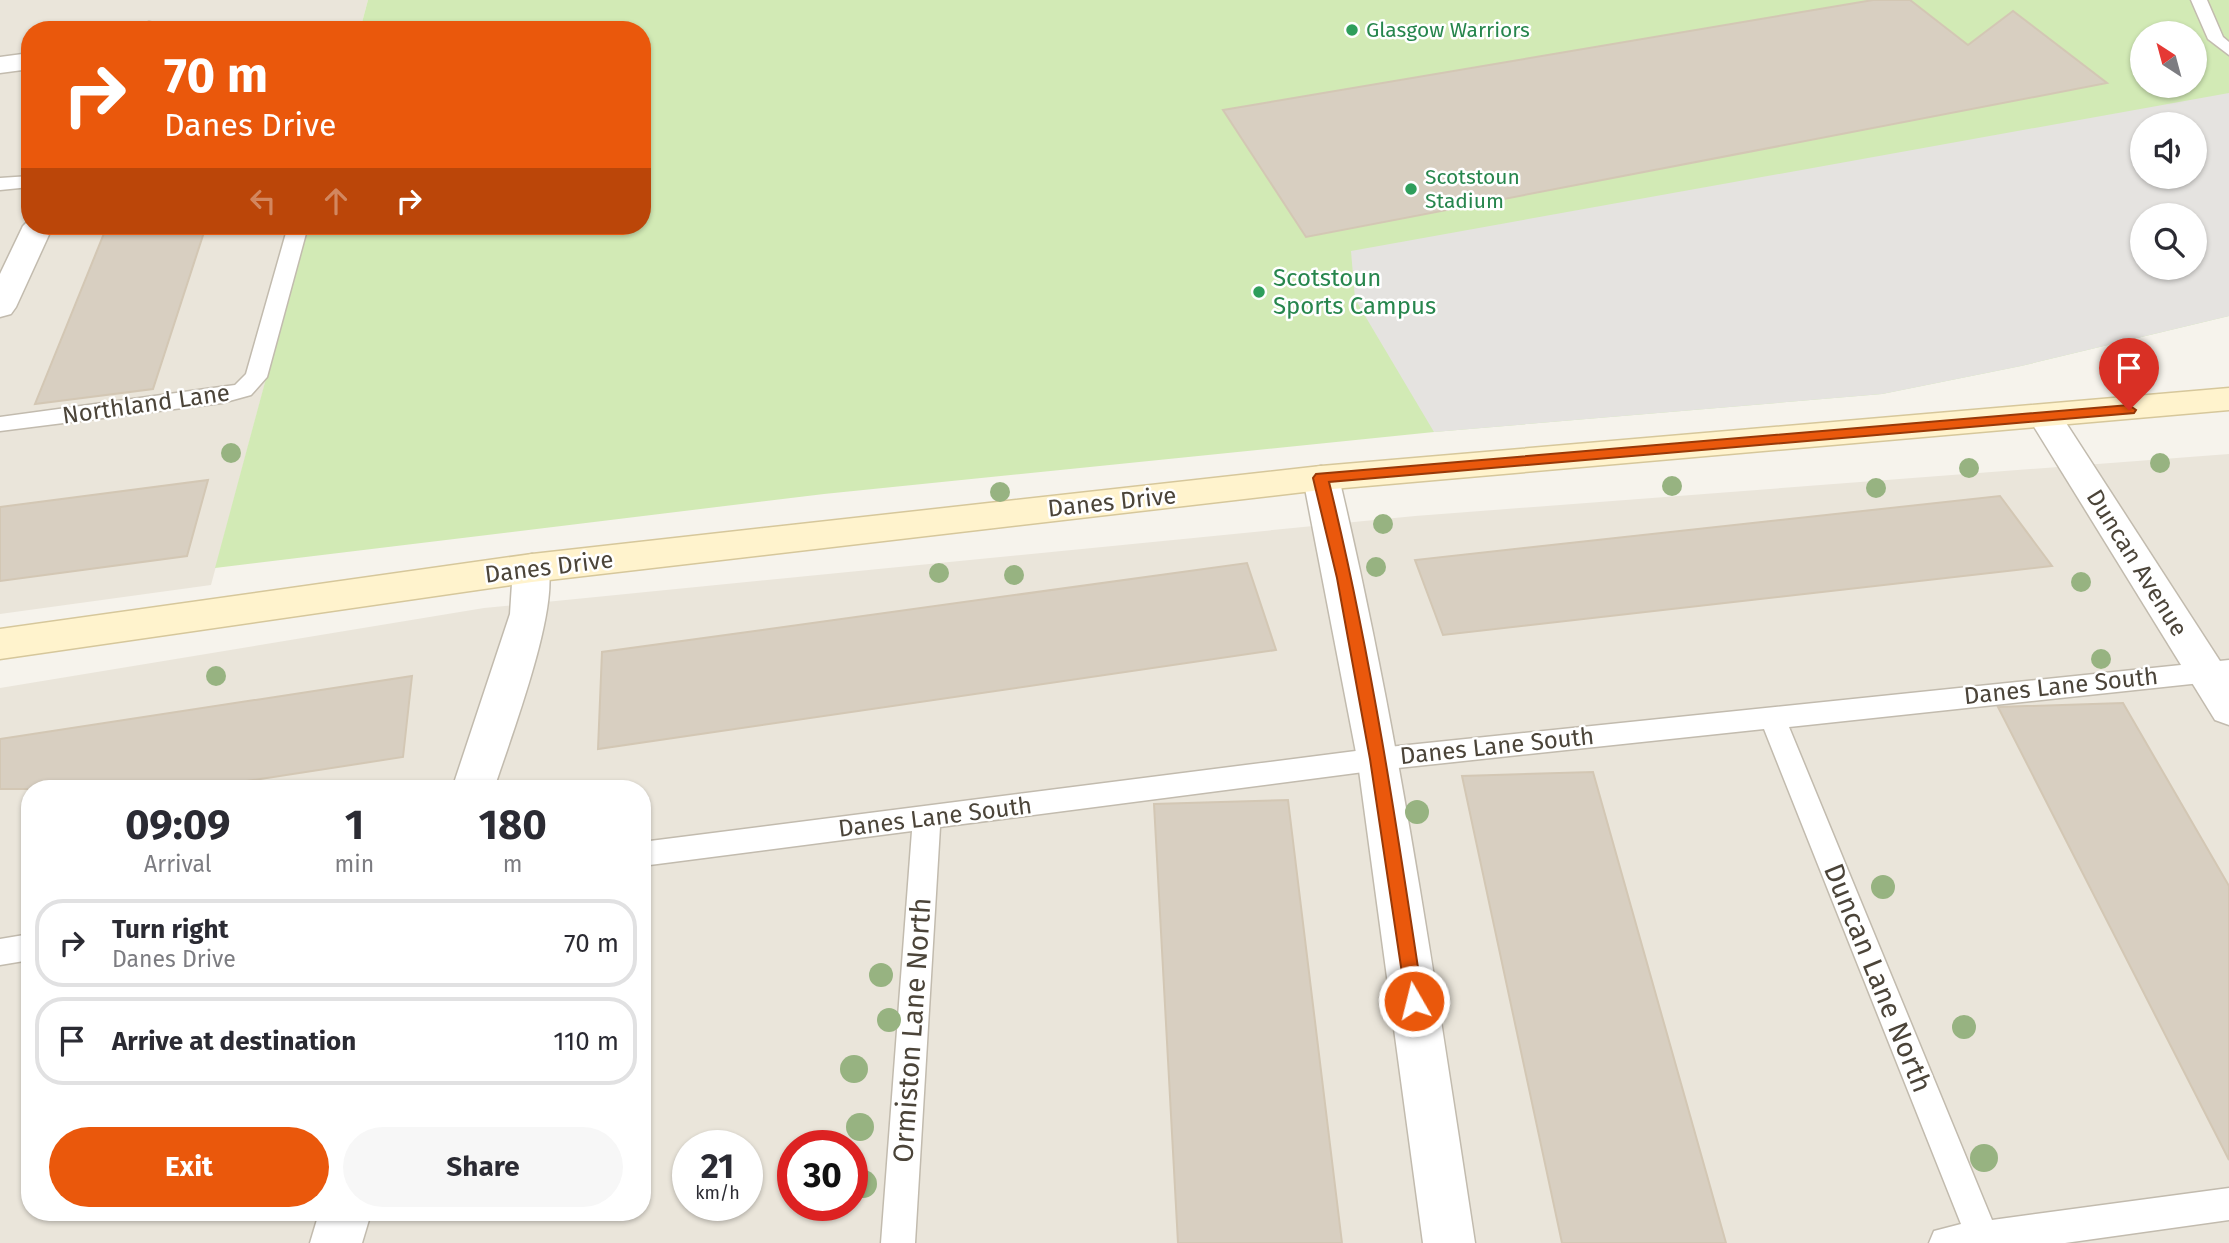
<!DOCTYPE html>
<html lang="en">
<head>
<meta charset="utf-8">
<style>
	body { margin:0; font-family:"Fira Sans",sans-serif; background:#f7f7f7; color:#2b2b33; height:100vh; display:flex; flex-direction:column; font-size:26px; white-space:nowrap }
	* { box-sizing:border-box; margin:0 }
	p { font-size:23px; color:#7c7c81 }
	.icon { flex:none; width:38px; height:38px; fill:none; stroke:currentColor; stroke-width:2; stroke-linecap:round; stroke-linejoin:round }
	.map { position:relative; flex:1; overflow:hidden }
	.sheet { position:absolute; left:21px; top:780px; width:630px; height:441px; display:flex; flex-direction:column; background:#fff; border-radius:28px; box-shadow:0 2px 5px #0004 }
	.sheet>* { flex:none }
	.top-card { position:absolute; left:21px; top:21px; width:630px; height:214px; border-radius:28px; box-shadow:0 2px 5px #0004; background:#ea580c; color:#fff; overflow:hidden }
	.needle { width:46px; rotate:324deg }
	.buttons { position:absolute; left:2130px; top:21px; display:grid; gap:14px }
	.buttons a { display:grid; place-items:center; width:77px; height:77px; border-radius:50%; background:#fff; box-shadow:0 2px 5px #0004; font-size:35px }
	.speed { position:absolute; left:672px; top:1130px; display:flex; gap:14px; font-size:35px; font-weight:700; text-align:center }
	.speed>* { display:grid; place-content:center; width:91px; height:91px; border-radius:50%; background:#fff; box-shadow:0 2px 5px #0004; line-height:1 }
	.speed small { font-size:18px; font-weight:400 }
	.speed .limit { border:10px solid #d22; background:#fff; color:#111 }
	.pin { position:absolute; display:grid; place-items:center; width:60px; height:60px; color:#fff; margin:-72px -30px; border-radius:50% 50% 50% 0; rotate:-45deg; box-shadow:0 0 7px #0007 }
	.pin .icon { rotate:45deg }
	.me { position:absolute; width:77px; margin:-38px; rotate:352deg; stroke-linejoin:round; filter:drop-shadow(0 0 5px #0008) }
	.turn { display:flex; align-items:center; gap:24px; height:147px; padding:0 28px; font-size:32px }
	.turn .icon { width:91px; height:91px; stroke-width:2.5 }
	.turn b { display:block; font-size:49px; line-height:60px }
	.lanes { display:flex; align-items:center; height:66px; padding:0 28px; background:#0003; justify-content:center; gap:35px; direction:ltr }
	.lanes .off { opacity:.35 }
	.eta { display:flex; justify-content:space-evenly; align-items:center; height:119px; text-align:center }
	.eta b { font-size:42px; font-weight:700; line-height:49px }
	.primary-button { display:flex; gap:14px; margin-top:auto; padding:14px 28px }
	.primary-button a { flex:1; height:80px; border-radius:42px; background:#ea580c; color:#fff; font-size:28px; font-weight:700; line-height:80px; text-align:center }
	.primary-button a+a { background:#f7f7f7; color:#2b2b33 }
	ul { padding:0; list-style:none }
	li { display:flex; align-items:center; gap:21px; height:88px; margin:0 14px 10px; padding:0 14px; border:4px solid #e1e1e2; border-radius:28px }
	li div { flex:1 }
	li b { display:block; font-size:26px }
	li em { font-style:normal }
	.map>svg:first-child { display:block }
	.residential { fill:#eae5da; fill-rule:evenodd }
	.green { fill:#d2eab5; fill-rule:evenodd }
	.parking { fill:#e5e3e0; fill-rule:evenodd }
	.building { fill:#d8cfc1; stroke:#d3c7b4; stroke-width:2 }
	.lines { fill:none; stroke-linecap:round; stroke-linejoin:round }
	.lane-casing { stroke:#c2bbae; stroke-width:3 }
	.street-casing { stroke:#c2bbae; stroke-width:3 }
	.secondary-casing { stroke:#d6c79b; stroke-width:3 }
	.lane { fill:#fff; fill-rule:evenodd }
	.street { fill:#fff; fill-rule:evenodd }
	.secondary { fill:#fff3cd; fill-rule:evenodd }
	.tree { fill:#97b381 }
	.route { fill:#ea580c; stroke:#983908; stroke-width:2 }
	.leisure-dot { fill:#2e9e5b; stroke:#fff; stroke-width:2.5 }
	.labels { text-anchor:middle; dominant-baseline:central; stroke-width:5; stroke-linejoin:round; paint-order:stroke }
	.far-leisure-label { font-size:21px; fill:#27864d; stroke:#fff; text-anchor:start }
	.leisure-label { font-size:24px; fill:#27864d; stroke:#fff; text-anchor:start }
	.street-label { font-size:24px; fill:#4b4439; stroke:#fff }
	.near-street-label { font-size:28px; fill:#4b4439; stroke:#fff }
</style>
</head>
<body>
<div class="map">
<svg width="2229" height="1243" viewBox="0 0 2229 1243">
	<rect width="100%" height="100%" fill="#f6f3ec"/>
	<g class="residential">
		<polygon points="0,0 368,0 360,30 30,30 30,226 307,226 211,585 0,614"/>
		<path d="M2229 454V1243H0V688L484 608 1415 516ZM30 789H642V1213H30ZM688 1146H747V1206H688ZM793 1146H852V1206H793Z"/>
	</g>
	<path class="green" d="M368 0H2229V316L2021 366 1882 394 1434 432 824 494 215 568 307 226H642V30H360ZM2142 33H2194V86H2142ZM2142 124H2194V177H2142ZM2142 215H2194V268H2142Z"/>
	<path class="parking" d="M2229 93V316L2021 366 1882 394 1434 432 1355 299 1351 251ZM2142 124H2194V177H2142ZM2142 215H2194V268H2142Z"/>
	<g class="building">
		<polygon points="1873,0 1910,0 1968,45 2013,11 2107,83 1306,237 1223,110"/>
		<polygon points="107,226 206,226 153,389 35,404"/>
		<polygon points="208,480 187,556 0,581 0,507"/>
		<polygon points="2000,496 2052,566 1443,635 1415,560"/>
		<polygon points="1247,563 1276,650 598,749 602,652"/>
		<polygon points="412,676 403,757 195,789 0,789 0,739"/>
		<polygon points="2123,703 2229,886 2229,1160 1998,707"/>
		<polygon points="1593,772 1706,1172 1726,1243 1562,1243 1462,776"/>
		<polygon points="1288,800 1342,1243 1178,1243 1154,804"/>
	</g>
	<g class="lines">
		<g class="lane-casing">
			<g id="lane">
				<polygon points="2191,0 2207,0 2223,37 2229,42 2229,55 2208,39"/>
				<polygon points="30,176 30,187 0,190 0,178"/>
				<polygon points="288,226 308,226 267,377 251,395 222,403 0,431 0,417 235,385 246,374"/>
				<polygon points="2229,660 2229,680 1789,727 1992,1220 2229,1188 2229,1220 2065,1243 1929,1243 1934,1231 1961,1224 1764,729 1379,770 940,827 915,1243 881,1243 912,831 642,866 642,842 1379,748"/>
				<polygon points="30,934 30,960 0,965 0,939"/>
			</g>
		</g>
		<g class="street-casing">
			<g id="street">
				<polygon points="149,22 165,25 169,30 136,30 140,25"/>
				<polygon points="30,53 30,69 0,73 0,57"/>
				<polygon points="30,219 30,226 53,226 16,307 11,314 0,317 0,274 23,226"/>
				<polygon points="2045,405 2057,409 2229,675 2229,725 2215,720 2028,417 2033,409"/>
				<path d="M1321 466 1334 469 1339 478C1399 731 1436 987 1475 1243H1423L1358 763 1303 478 1308 469Z"/>
				<path d="M532 554 545 558C566 595 508 744 494 789H452L510 614 513 568 519 558Z"/>
				<polygon points="319,1213 371,1213 362,1243 310,1243"/>
			</g>
		</g>
		<g class="secondary-casing">
			<polygon id="secondary" points="2229,388 2229,410 1321,490 532,582 0,659 0,629 532,554 1321,466"/>
		</g>
		<use href="#lane" class="lane"/>
		<use href="#street" class="street"/>
		<use href="#secondary" class="secondary"/>
	</g>
	<g class="tree">
		<circle cx="231" cy="453" r="10"/>
		<circle cx="2160" cy="463" r="10"/>
		<circle cx="1969" cy="468" r="10"/>
		<circle cx="1672" cy="486" r="10"/>
		<circle cx="1876" cy="488" r="10"/>
		<circle cx="1000" cy="492" r="10"/>
		<circle cx="1383" cy="524" r="10"/>
		<circle cx="1376" cy="567" r="10"/>
		<circle cx="939" cy="573" r="10"/>
		<circle cx="1014" cy="575" r="10"/>
		<circle cx="2081" cy="582" r="10"/>
		<circle cx="2101" cy="659" r="10"/>
		<circle cx="216" cy="676" r="10"/>
		<circle cx="1417" cy="812" r="12"/>
		<circle cx="1883" cy="887" r="12"/>
		<circle cx="881" cy="975" r="12"/>
		<circle cx="889" cy="1020" r="12"/>
		<circle cx="1964" cy="1027" r="12"/>
		<circle cx="854" cy="1069" r="14"/>
		<circle cx="860" cy="1127" r="14"/>
		<circle cx="1984" cy="1158" r="14"/>
		<circle cx="863" cy="1184" r="14"/>
	</g>
	<path class="route" d="M2129 405 2136 410 2134 413 1329 482C1371 653 1397 827 1423 1001L1420 1007 1414 1010 1407 1007 1370 759 1337 578 1313 478 1316 474Z"/>
	<g class="leisure-dot">
		<circle cx="1352" cy="30" r="7"/>
		<circle cx="1411" cy="189" r="7"/>
		<circle cx="1259" cy="292" r="7"/>
	</g>
	<g class="labels">
		<g class="far-leisure-label">
			<text x="1366" y="30">Glasgow Warriors</text>
			<text x="1425" y="177">Scotstoun<tspan x="1425" dy="24">Stadium</tspan></text>
		</g>
		<g class="leisure-label">
			<text x="1273" y="278">Scotstoun<tspan x="1273" dy="28">Sports Campus</tspan></text>
		</g>
		<g class="street-label">
			<text transform="translate(146 404) rotate(-8)">Northland Lane</text>
			<text transform="translate(1112 502) rotate(-6)">Danes Drive</text>
			<text transform="translate(2137 563) rotate(58)">Duncan Avenue</text>
			<text transform="translate(549 567) rotate(-7)">Danes Drive</text>
			<text transform="translate(2061 686) rotate(-6)">Danes Lane South</text>
			<text transform="translate(1497 746) rotate(-6)">Danes Lane South</text>
			<text transform="translate(935 817) rotate(-7)">Danes Lane South</text>
		</g>
		<g class="near-street-label">
			<text transform="translate(1878 978) rotate(68)">Duncan Lane North</text>
			<text transform="translate(912 1030) rotate(-86)">Ormiston Lane North</text>
		</g>
	</g>
</svg>
<div class="buttons">
<a><svg class="needle" viewBox="-14 -14 28 28"><path d="M0-13l5 13h-10z" fill="#e53935"/><path d="M0 13l5-13h-10z" fill="#7c7c81"/></svg></a>
<a><svg class="icon" aria-label="sound" viewBox="0 0 24 24"><path d="M4 9h4l5-4v14l-5-4H4zM17 9q2 3 0 6"/></svg></a>
<a><svg class="icon" aria-label="search" viewBox="0 0 24 24"><circle cx="10" cy="10" r="6"/><path d="M15 15l6 6"/></svg></a>
</div>
<div class="speed"><div>21<small>km/h</small></div><div class="limit">30</div></div>
<div class="pin" style="left:2129px;top:410px;background:#d93025"><svg class="icon" aria-label="arrive" viewBox="0 0 24 24"><path d="M6 21V4h12l-3 4 3 4H6"/></svg></div>
<svg class="me" style="left:1414px;top:1001px" viewBox="-20 -20 40 40"><circle r="17" fill="#ea580c" stroke="#fff" stroke-width="3"/><path d="M0-11L8 9 0 5-8 9z" fill="#fff"/></svg>
<div class="top-card">
<div class="turn"><svg class="icon" aria-label="right" viewBox="0 0 24 24"><path d="M7 20v-9h11M14 6l5 5-5 5"/></svg><div><b>70 m</b>Danes Drive</div></div>
<div class="lanes"><svg class="icon off" aria-label="left" viewBox="0 0 24 24"><path d="M17 20v-9H6M10 6l-5 5 5 5"/></svg><svg class="icon off" aria-label="ahead" viewBox="0 0 24 24"><path d="M12 20V5M6 11l6-6 6 6"/></svg><svg class="icon" aria-label="right" viewBox="0 0 24 24"><path d="M7 20v-9h11M14 6l5 5-5 5"/></svg></div>
</div>
<section class="sheet">
<div class="eta">
<div><b>09:09</b><p>Arrival</p></div>
<div><b>1</b><p>min</p></div>
<div><b>180</b><p>m</p></div>
</div>
<ul>
<li><svg class="icon" aria-label="right" viewBox="0 0 24 24"><path d="M7 20v-9h11M14 6l5 5-5 5"/></svg><div><b>Turn right</b><p>Danes Drive</p></div><em>70 m</em></li>
<li><svg class="icon" aria-label="arrive" viewBox="0 0 24 24"><path d="M6 21V4h12l-3 4 3 4H6"/></svg><div><b>Arrive at destination</b></div><em>110 m</em></li>
</ul>
<div class="primary-button"><a>Exit</a><a>Share</a></div>
</section>
</div>
</body>
</html>
